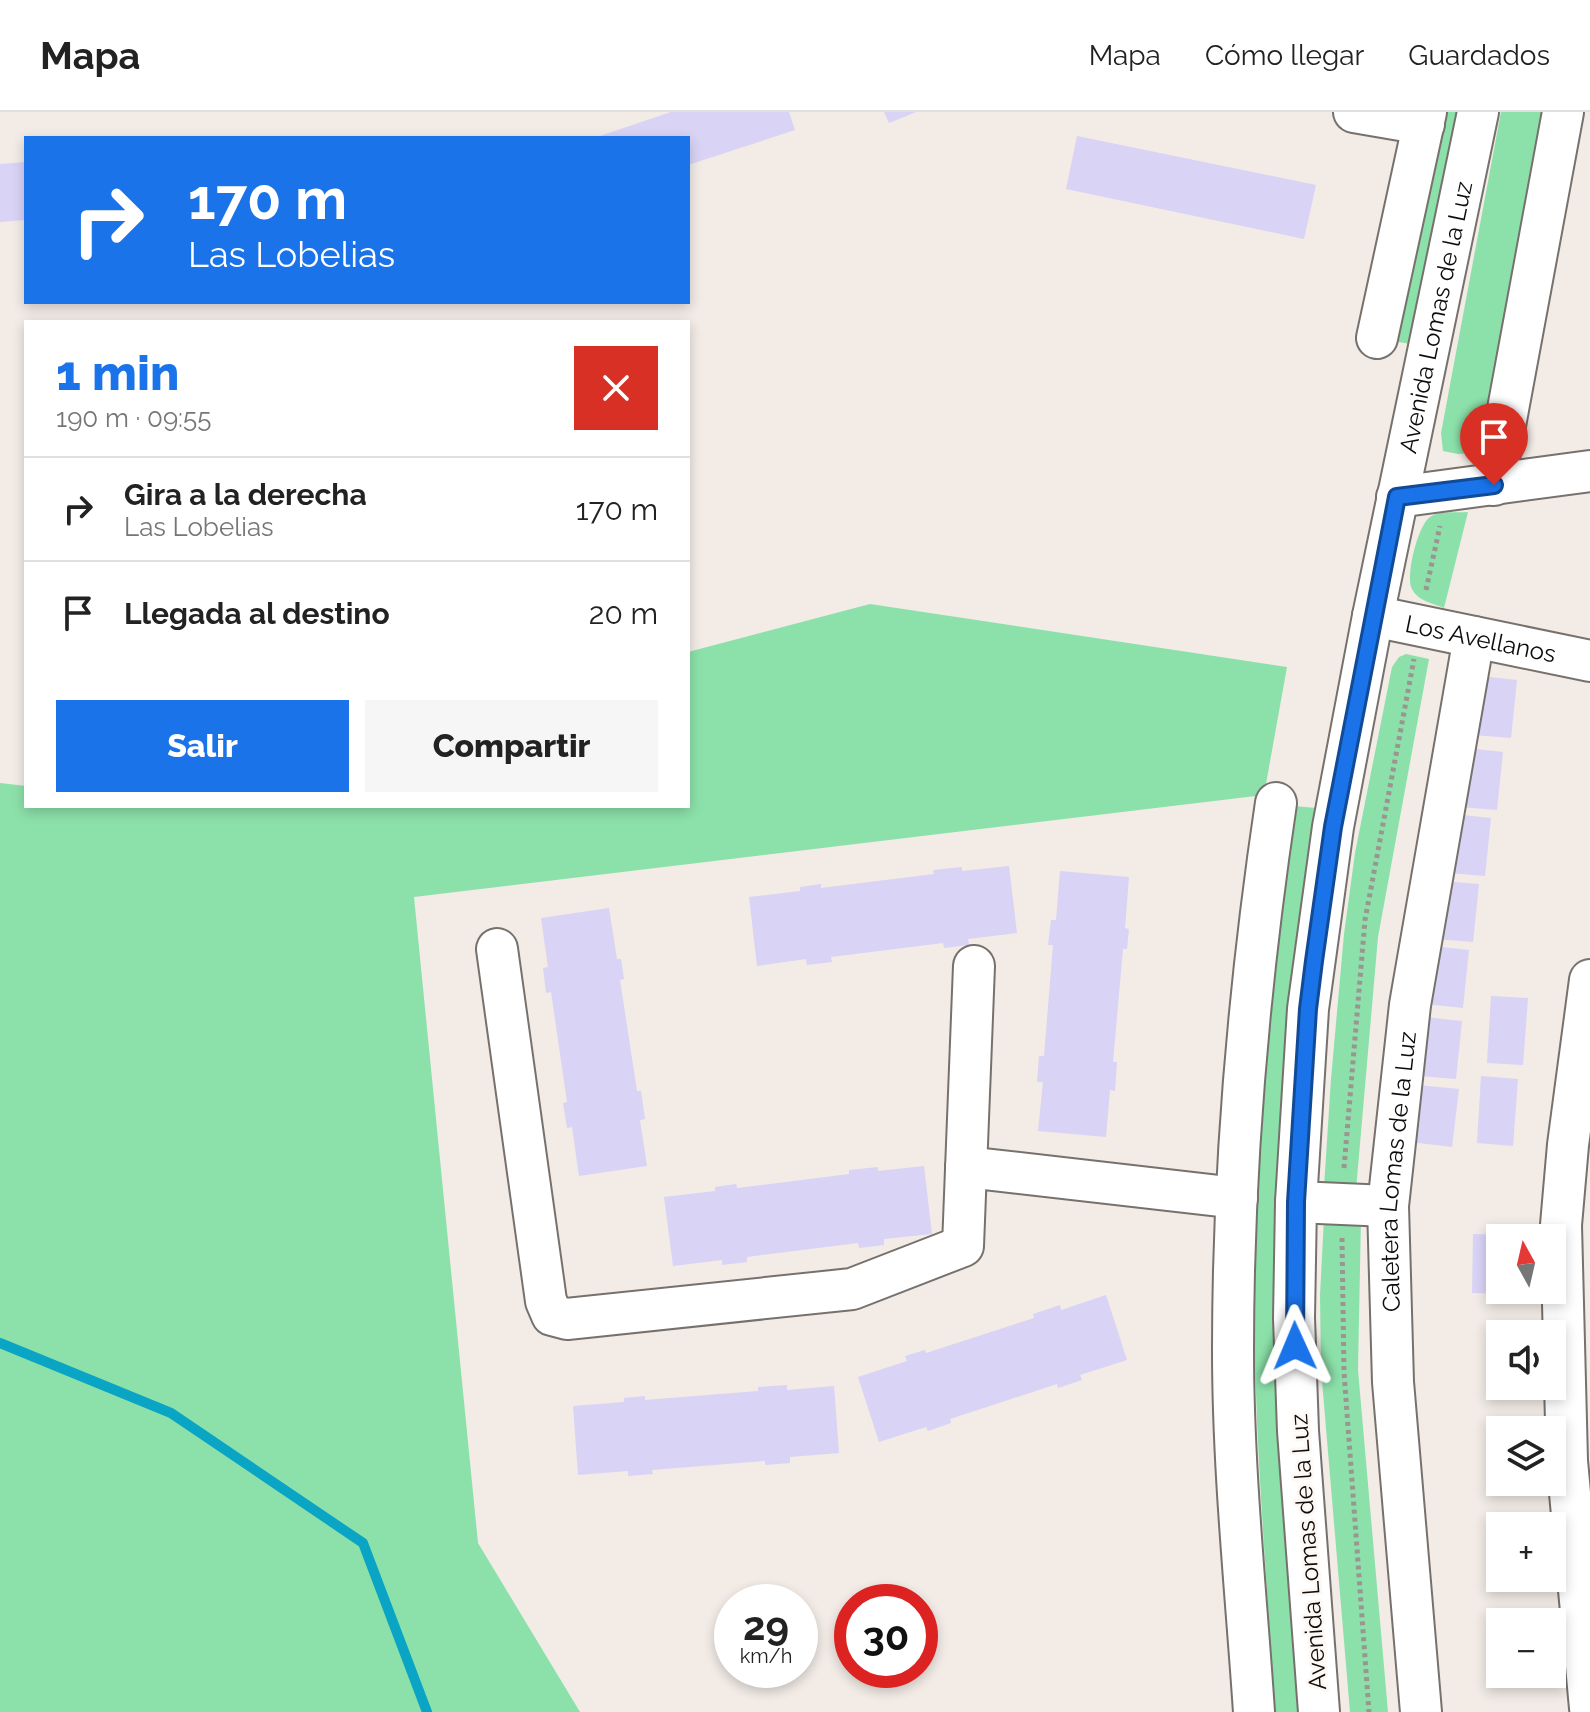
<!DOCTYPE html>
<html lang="es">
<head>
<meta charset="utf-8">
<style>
	body { margin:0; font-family:Raleway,sans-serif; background:#f6f6f6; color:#222; height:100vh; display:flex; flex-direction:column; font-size:30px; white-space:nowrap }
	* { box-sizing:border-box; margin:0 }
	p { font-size:26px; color:#767676 }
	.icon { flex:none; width:44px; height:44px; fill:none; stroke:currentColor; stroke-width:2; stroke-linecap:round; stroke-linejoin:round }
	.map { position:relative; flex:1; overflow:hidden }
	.drawer { position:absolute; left:24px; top:208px; width:666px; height:488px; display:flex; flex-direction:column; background:#fff; border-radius:0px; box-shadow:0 4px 12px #0003 }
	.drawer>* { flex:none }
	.guide { position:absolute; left:24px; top:24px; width:666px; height:168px; border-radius:0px; box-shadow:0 4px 12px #0003; background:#1a73e8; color:#fff; overflow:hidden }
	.needle { width:52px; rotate:352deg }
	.controls { position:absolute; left:1486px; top:1112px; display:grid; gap:16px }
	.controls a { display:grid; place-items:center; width:80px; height:80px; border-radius:0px; background:#fff; box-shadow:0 4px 12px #0003; font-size:40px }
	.speed { position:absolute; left:714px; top:1472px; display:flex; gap:16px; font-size:40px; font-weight:700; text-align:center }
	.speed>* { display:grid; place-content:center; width:104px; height:104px; border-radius:50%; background:#fff; box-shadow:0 4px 12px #0003; line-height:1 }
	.speed small { font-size:20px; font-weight:400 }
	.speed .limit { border:12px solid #d22; background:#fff; color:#111 }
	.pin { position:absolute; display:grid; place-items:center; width:68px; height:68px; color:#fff; margin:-82px -34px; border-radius:50% 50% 50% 0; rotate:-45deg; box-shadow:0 0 8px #0007 }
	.pin .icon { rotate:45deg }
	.me { position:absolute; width:88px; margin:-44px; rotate:359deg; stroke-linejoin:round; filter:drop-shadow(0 0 6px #0008) }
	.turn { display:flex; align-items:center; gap:28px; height:168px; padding:0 32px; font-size:36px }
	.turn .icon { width:104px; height:104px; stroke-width:2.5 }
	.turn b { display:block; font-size:56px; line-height:68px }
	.round { display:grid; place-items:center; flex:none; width:84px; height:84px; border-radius:0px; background:#f6f6f6 }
	.overview { display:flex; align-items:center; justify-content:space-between; height:136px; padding:0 32px }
	h1 { font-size:48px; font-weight:800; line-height:60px; color:#1a73e8 }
	.cta { display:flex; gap:16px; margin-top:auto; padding:16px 32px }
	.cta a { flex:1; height:92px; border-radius:0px; background:#1a73e8; color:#fff; font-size:32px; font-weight:800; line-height:92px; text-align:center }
	.cta a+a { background:#f6f6f6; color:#222 }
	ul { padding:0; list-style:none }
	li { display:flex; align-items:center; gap:24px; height:104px; padding:0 32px; border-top:2px solid #e0e0e0 }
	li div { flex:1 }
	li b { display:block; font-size:30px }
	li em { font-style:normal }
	header { display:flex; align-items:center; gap:48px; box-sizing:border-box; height:112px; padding:0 40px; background:#fff; border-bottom:2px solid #e0e0e0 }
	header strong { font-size:38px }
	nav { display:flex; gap:44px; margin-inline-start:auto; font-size:28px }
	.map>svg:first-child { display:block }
	.green { fill:#8ce1aa }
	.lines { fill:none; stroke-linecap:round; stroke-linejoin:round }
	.stream { stroke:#0aa5c4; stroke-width:10 }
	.building { fill:#d9d3f6 }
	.minor-casing { stroke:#77716d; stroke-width:44 }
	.path { stroke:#9b9592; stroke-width:5; stroke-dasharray:4 4; stroke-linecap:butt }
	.minor { stroke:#fff; stroke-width:40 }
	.route-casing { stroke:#114b97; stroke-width:20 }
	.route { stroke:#1a73e8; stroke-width:14 }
	.labels { text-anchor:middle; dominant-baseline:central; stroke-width:6; stroke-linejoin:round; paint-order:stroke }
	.street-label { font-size:24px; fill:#0e0c0a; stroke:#fef8f5 }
</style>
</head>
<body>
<header>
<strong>Mapa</strong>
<nav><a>Mapa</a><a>Cómo llegar</a><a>Guardados</a></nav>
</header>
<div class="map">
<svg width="1590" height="1600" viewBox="0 0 1590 1600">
	<rect width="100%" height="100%" fill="#f2ebe6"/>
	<g class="green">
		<polygon points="1441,0 1462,0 1415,233 1394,229"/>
		<polygon points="1501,0 1548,0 1481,341 1458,342 1443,339 1441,321"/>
		<path d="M1468 400 1444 496C1432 491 1418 489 1412 477 1405 464 1418 413 1430 405 1439 398 1456 401 1468 400Z"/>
		<polygon points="870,492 1287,555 1264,683 414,785 478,1431 580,1600 0,1600 0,671 26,674 26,694 688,694 688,540"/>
		<polygon points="1406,542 1429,547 1378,825 1356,1078 1324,1075 1331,967 1344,822 1355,741 1392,555 1399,545"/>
		<path d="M1294 694 1316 696 1279 1310 1298 1600H1275C1265 1445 1252 1290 1254 1134 1257 987 1275 840 1294 694Z"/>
		<polygon points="1324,1106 1361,1106 1358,1258 1388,1600 1350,1600 1321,1257 1320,1183"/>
	</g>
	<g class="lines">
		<polyline class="stream" points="0,1231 171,1301 363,1431 427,1600"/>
	</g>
	<g class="building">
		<polygon points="671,0 789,0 795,18 688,53 688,26 594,26"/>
		<polygon points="884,0 916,0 889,11"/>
		<polygon points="1077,24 1316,73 1304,127 1066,77"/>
		<polygon points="26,50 26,108 0,110 0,52"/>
		<polygon points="1480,564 1517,568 1511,626 1474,623"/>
		<polygon points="1466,636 1503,640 1497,698 1460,695"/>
		<polygon points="1454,702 1491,706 1485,764 1448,761"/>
		<polygon points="1009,754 1017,821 968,827 969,833 944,836 943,831 831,845 832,850 807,853 806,847 757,854 749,785 800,779 800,775 821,772 821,776 934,762 933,758 962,755 962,759"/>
		<polygon points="1060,759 1129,765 1125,816 1129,817 1127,837 1123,837 1113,950 1117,950 1115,979 1110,978 1106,1025 1038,1019 1043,970 1037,970 1039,944 1044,944 1053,833 1048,833 1051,808 1056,808"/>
		<polygon points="1442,769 1479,772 1473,830 1436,827"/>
		<polygon points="609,796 617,847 621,847 624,867 620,868 637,979 641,979 645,1007 640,1008 647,1054 579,1064 572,1015 567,1016 563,991 567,990 551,880 546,881 543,856 548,855 541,806"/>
		<polygon points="1432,834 1469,838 1463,896 1426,892"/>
		<polygon points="1491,884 1528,886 1523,953 1487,951"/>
		<polygon points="1425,905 1462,909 1456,967 1419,964"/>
		<polygon points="1481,964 1518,967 1513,1034 1477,1031"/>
		<polygon points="1417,973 1459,977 1452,1035 1410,1030"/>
		<polygon points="924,1054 932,1122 884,1127 884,1133 859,1136 858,1131 747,1145 747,1150 722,1153 722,1148 673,1154 664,1085 715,1079 715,1075 736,1072 737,1076 849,1062 849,1058 878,1055 878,1059"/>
		<polygon points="1473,1122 1515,1123 1515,1126 1500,1126 1500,1178 1514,1178 1514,1182 1472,1181"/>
		<polygon points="1106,1183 1127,1248 1080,1263 1082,1268 1058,1276 1057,1272 950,1307 951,1311 928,1319 926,1315 879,1330 858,1265 907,1249 905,1244 925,1238 926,1241 1034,1206 1033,1202 1060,1193 1061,1198"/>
		<polygon points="787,1273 787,1278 834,1274 839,1341 790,1345 790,1351 765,1353 765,1349 652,1358 653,1362 628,1364 628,1359 578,1363 573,1294 624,1290 624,1286 645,1284 645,1288 758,1279 758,1275"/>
	</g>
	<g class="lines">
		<g class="minor-casing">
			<g id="minor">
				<polyline points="1354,0 1424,12"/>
				<polyline points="1377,226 1426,0"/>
				<polyline points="1494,373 1563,0"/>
				<polyline points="1397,385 1590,359"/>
				<path id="s1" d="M1373 504 1590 549"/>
				<polyline points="497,837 546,1189 552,1203 567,1207 852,1177 963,1134 974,854"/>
				<polyline points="1590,868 1568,1033 1561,1113 1567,1349 1590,1596"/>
				<polyline points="966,1055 1237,1086"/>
				<polyline points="1296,1090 1388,1094"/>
				<path d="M1254 1600C1246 1480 1233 1359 1233 1238 1233 1055 1249 872 1276 691"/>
				<path id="s2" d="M1319 1600 1298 1319 1294 1206 1296 1090 1308 897 1333 715 1373 504 1478 0"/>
				<path id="s3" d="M1421 1600 1393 1270 1388 1094 1410 893 1474 525"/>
			</g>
		</g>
		<g class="path">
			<polyline points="1426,478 1440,414"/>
			<polyline points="1344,1056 1365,808 1414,547"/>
			<polyline points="1342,1126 1344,1260 1369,1600"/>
		</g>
		<use href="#minor" class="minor"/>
	</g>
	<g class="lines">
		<g class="route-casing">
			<polyline id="route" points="1295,1234 1296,1090 1308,897 1314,849 1333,715 1397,385 1494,373"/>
		</g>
		<use href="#route" class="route"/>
	</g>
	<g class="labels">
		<g class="street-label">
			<text stroke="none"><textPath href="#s2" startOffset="1408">Avenida Lomas de la Luz</textPath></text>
			<text stroke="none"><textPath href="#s1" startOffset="110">Los Avellanos</textPath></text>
			<text stroke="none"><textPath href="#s3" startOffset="542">Caletera Lomas de la Luz</textPath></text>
			<text transform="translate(1308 1440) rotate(-94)">Avenida Lomas de la Luz</text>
		</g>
	</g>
</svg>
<div class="controls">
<a><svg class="needle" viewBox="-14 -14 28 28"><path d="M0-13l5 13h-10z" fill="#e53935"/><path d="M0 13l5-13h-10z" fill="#767676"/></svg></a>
<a><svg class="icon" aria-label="sound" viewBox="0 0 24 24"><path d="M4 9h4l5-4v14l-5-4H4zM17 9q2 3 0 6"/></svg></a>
<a><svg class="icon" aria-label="layers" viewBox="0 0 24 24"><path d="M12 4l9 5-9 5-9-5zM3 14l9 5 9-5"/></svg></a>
<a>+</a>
<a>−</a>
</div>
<div class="speed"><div>29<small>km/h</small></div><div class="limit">30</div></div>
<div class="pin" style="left:1494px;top:373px;background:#d93025"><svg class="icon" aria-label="arrive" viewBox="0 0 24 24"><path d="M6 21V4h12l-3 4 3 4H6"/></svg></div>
<svg class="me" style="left:1295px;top:1234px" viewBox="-20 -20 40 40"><path d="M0-17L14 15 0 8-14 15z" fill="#1a73e8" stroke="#fff" stroke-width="4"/></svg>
<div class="guide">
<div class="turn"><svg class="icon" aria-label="right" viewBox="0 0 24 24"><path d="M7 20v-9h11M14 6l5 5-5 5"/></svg><div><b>170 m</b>Las Lobelias</div></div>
</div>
<section class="drawer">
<div class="overview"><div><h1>1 min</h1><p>190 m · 09:55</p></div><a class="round" style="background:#d93025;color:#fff"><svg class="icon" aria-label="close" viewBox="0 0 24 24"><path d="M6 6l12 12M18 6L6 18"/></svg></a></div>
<ul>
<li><svg class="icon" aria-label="right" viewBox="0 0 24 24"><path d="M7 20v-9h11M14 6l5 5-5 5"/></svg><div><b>Gira a la derecha</b><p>Las Lobelias</p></div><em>170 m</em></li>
<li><svg class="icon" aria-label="arrive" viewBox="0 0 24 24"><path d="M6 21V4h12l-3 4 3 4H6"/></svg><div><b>Llegada al destino</b></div><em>20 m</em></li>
</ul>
<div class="cta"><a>Salir</a><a>Compartir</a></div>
</section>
</div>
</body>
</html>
